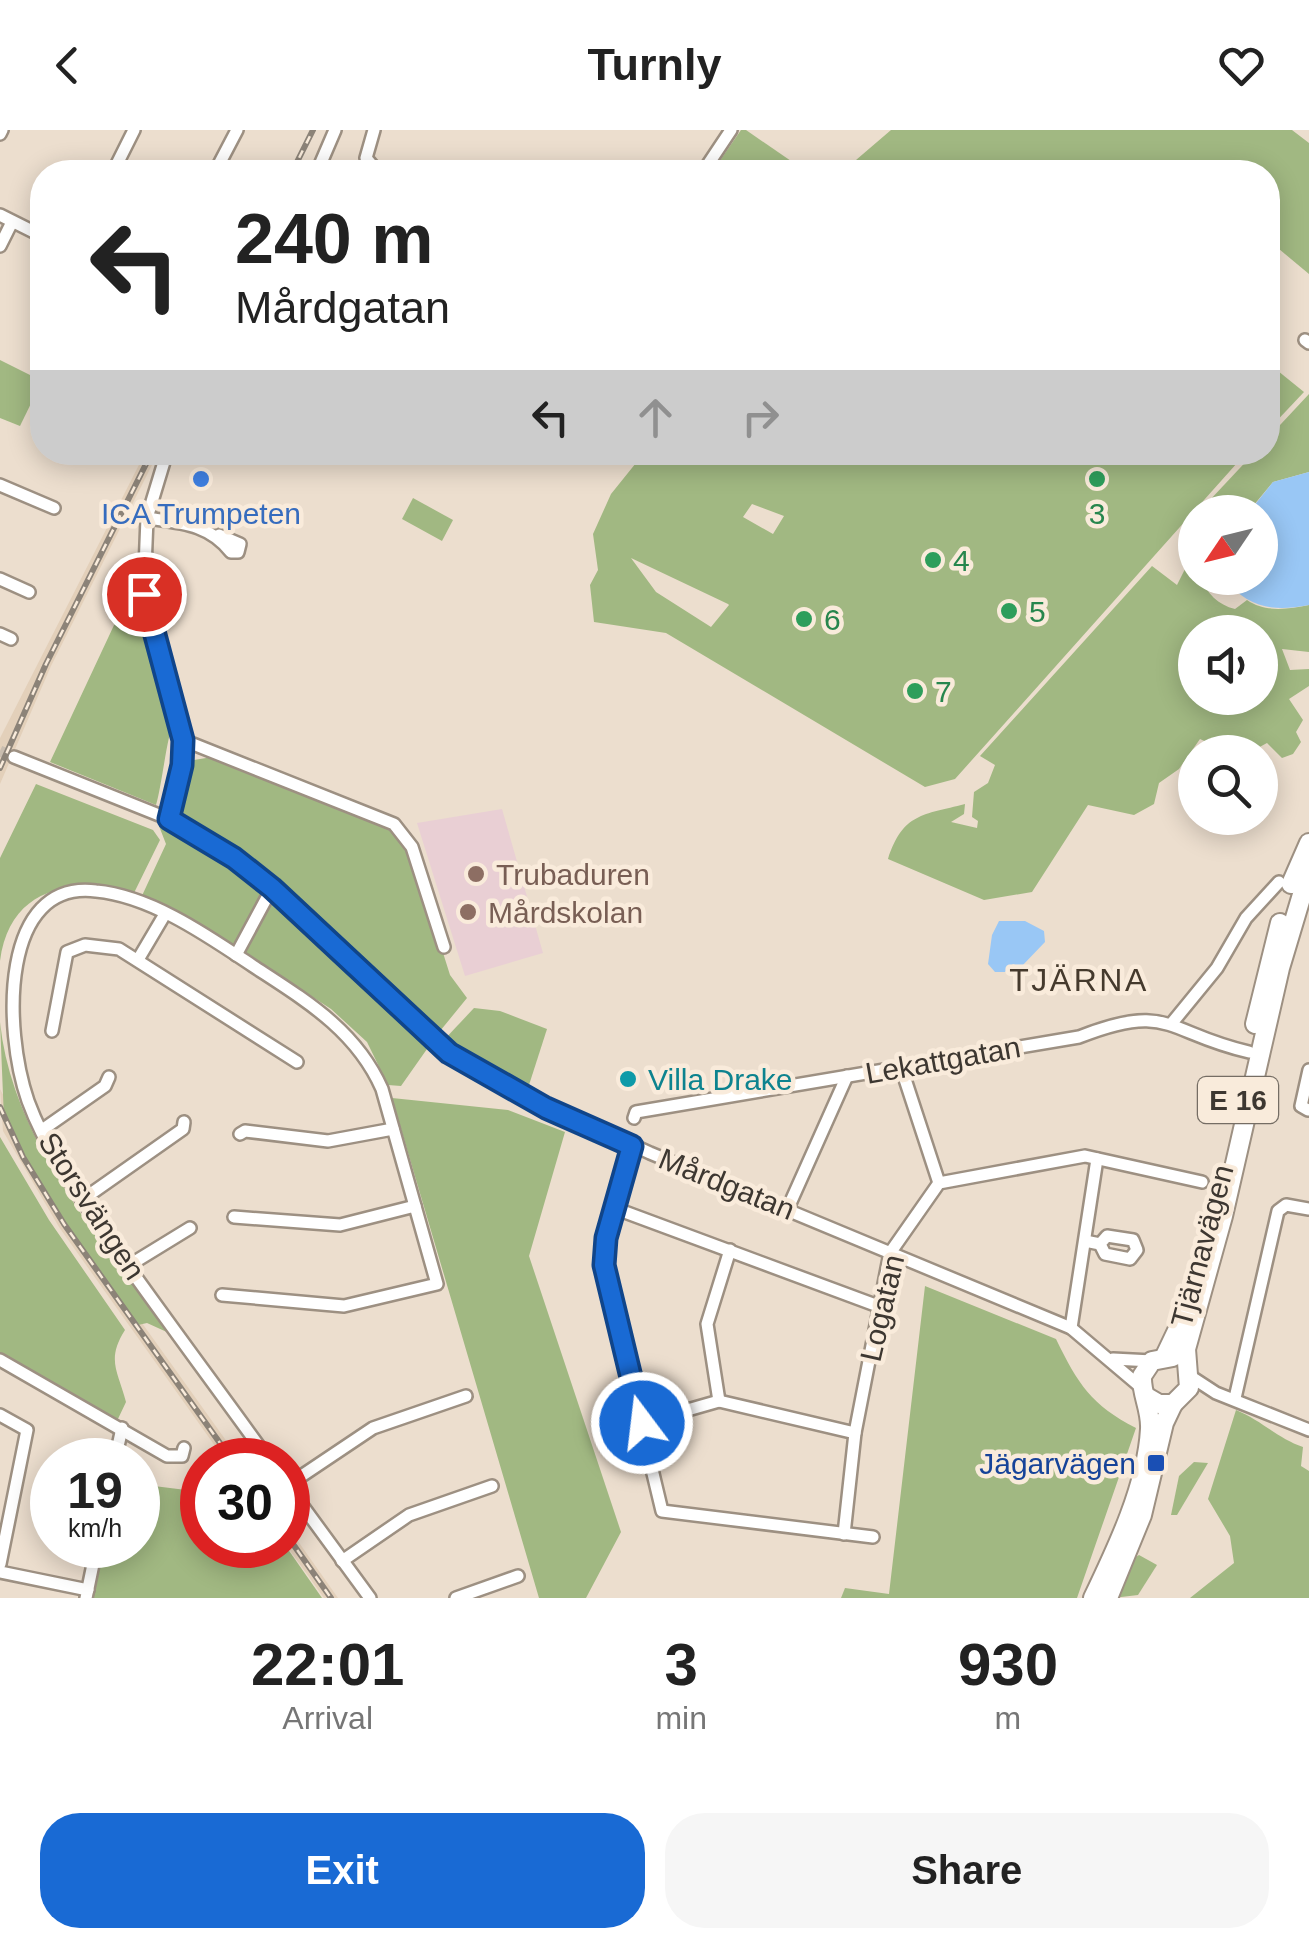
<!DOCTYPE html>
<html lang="en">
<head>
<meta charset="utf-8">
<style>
	body { margin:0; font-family:Helvetica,sans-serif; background:#f6f6f6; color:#222; height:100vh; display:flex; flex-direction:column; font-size:38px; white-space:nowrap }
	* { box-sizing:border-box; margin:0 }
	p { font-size:32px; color:#767676 }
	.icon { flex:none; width:55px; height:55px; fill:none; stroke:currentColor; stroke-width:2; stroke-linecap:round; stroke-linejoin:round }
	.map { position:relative; height:1468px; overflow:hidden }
	.drawer { display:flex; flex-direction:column; background:#fff; flex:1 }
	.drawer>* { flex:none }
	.banner { position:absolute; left:30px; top:30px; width:1250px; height:305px; border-radius:40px; box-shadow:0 5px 25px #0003; background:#fff; color:#222; overflow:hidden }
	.needle { width:65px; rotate:235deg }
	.tools { position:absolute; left:1178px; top:365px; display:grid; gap:20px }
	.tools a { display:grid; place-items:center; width:100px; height:100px; border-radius:50%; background:#fff; box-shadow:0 5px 25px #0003; font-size:50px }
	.speed { position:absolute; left:30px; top:1308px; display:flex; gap:20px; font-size:50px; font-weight:700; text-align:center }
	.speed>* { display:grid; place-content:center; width:130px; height:130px; border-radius:50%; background:#fff; box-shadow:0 5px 25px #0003; line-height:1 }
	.speed small { font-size:25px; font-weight:400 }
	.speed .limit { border:15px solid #d22; background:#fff; color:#111 }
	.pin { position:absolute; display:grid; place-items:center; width:85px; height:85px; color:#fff; margin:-42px; border:5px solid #fff; border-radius:50%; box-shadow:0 2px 10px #0007 }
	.me { position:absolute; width:110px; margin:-55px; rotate:345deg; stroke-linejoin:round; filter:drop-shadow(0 0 8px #0008) }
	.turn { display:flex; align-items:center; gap:35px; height:210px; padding:0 40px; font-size:45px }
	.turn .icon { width:130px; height:130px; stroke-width:2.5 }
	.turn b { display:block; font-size:70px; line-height:85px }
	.lanes { display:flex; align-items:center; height:95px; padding:0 40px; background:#0003; justify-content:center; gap:50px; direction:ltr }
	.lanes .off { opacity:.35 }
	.eta { display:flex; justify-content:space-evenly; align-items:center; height:170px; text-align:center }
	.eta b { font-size:60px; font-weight:800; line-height:70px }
	.cta { display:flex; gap:20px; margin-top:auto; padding:20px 40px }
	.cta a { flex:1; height:115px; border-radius:40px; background:#196ad4; color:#fff; font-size:40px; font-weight:800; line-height:115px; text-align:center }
	.cta a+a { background:#f6f6f6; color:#222 }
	header { display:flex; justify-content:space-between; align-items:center; height:130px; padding:0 40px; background:#fff; font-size:45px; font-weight:800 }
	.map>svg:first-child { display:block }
	.built { fill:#e3d0ba }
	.education { fill:#e9cfd4 }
	.green { fill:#a1b882; fill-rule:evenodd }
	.water { fill:#99c7f5 }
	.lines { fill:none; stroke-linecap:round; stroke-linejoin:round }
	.minor-tunnel { stroke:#c9bdaf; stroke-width:11; stroke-dasharray:11 5.5; stroke-linecap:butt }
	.minor-casing { stroke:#9d9082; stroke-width:16 }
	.highway-casing { stroke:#9d9082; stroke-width:22 }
	.minor { stroke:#fff; stroke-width:11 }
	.highway { stroke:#fff; stroke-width:18 }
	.rail-casing { stroke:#8c8378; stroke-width:6 }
	.rail { stroke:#f9ebdb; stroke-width:2.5; stroke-dasharray:8; stroke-linecap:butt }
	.route-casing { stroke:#10458a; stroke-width:25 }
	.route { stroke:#196ad4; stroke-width:18 }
	.shop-dot { fill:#3f7fe0; stroke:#f9ebdb; stroke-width:4 }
	.leisure-dot { fill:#2e9e5b; stroke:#f9ebdb; stroke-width:4 }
	.education-dot { fill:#8d6e63; stroke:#f9ebdb; stroke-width:4 }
	.culture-dot { fill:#0f9aa8; stroke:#f9ebdb; stroke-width:4 }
	.transit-dot { fill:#1a4fb4; stroke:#f9ebdb; stroke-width:4 }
	.labels { text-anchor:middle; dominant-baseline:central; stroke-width:9; stroke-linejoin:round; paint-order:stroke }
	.shield { fill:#f9ebdb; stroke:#756d64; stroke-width:2.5 }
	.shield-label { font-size:28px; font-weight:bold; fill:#3d3731 }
	.shop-label { font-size:30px; fill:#366cbe; stroke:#f9ebdb }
	.leisure-label { font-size:30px; fill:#27864d; stroke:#f9ebdb; text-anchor:start }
	.education-label { font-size:30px; fill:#785e54; stroke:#f9ebdb; text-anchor:start }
	.street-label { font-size:30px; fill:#3d3731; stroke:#f9ebdb }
	.culture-label { font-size:30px; fill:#0d838f; stroke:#f9ebdb; text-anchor:start }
	.transit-label { font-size:30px; fill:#164399; stroke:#f9ebdb; text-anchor:end }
	.neighbourhood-label { font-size:32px; letter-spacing:2.5px; fill:#453a2d; stroke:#f9ebdb }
</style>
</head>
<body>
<header><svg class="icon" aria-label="back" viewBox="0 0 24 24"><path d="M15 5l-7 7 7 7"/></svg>Turnly<svg class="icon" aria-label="heart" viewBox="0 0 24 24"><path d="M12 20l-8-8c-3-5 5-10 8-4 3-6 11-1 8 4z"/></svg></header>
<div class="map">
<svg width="1309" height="1468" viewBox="0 0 1309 1468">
	<rect width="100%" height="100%" fill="#ecdece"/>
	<g class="built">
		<polygon points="145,323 158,323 51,536 0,654 0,608"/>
		<polygon points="0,959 69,1091 240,1330 225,1330 59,1097 3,1001"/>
		<polygon points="288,1397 338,1468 324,1468 286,1415"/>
	</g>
	<polygon class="education" points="502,679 543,823 465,846 417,693"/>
	<g class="green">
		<polygon points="741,0 746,0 807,42 712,42"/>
		<polygon points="891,0 1292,0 1309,13 1309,144 1279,119 1268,134 1268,42 842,42"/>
		<polygon points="0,230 42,251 20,296 0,288"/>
		<polygon points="1268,233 1304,262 1268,300"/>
		<polygon points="1309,264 1309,342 1273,352 1253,376 1242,376 1237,382 1213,379 1209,371 1254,323 1268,322 1268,308"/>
		<path d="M644 323H1246L955 649 925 657 666 503 594 492 590 455 598 440 593 404 611 364ZM752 374 784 386 773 404 743 387ZM631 428 728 474 729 475 711 497 656 462Z"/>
		<polygon points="413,368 453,390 442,411 402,389"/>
		<path d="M1195 386V448H1200C1207 463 1218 475 1235 479L1247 470C1266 483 1288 479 1309 475V522L1282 519 1290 540 1309 539V556L1289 569 1303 590 1296 602 1301 612 1293 624 1282 628 1267 613C1242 628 1225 621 1200 609L1179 639 1159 653 1154 674 1134 685 1088 675 1032 762 984 770 888 729C903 683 923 685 965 674L964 684 951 692 977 698 978 691 972 687 974 662 988 653 995 635 980 626 1152 436 1177 455 1191 427 1181 403ZM1195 502H1260V568H1195Z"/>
		<path d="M137 446 140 478 175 590C167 602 162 656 156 675L50 632Z"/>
		<polygon points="218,626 383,694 410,718 450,845 467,868 436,906 276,758 174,688 188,631"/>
		<path d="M36 654 153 700 160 710 133 765C73 747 10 756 0 831V728Z"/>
		<polygon points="162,689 232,730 267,758 238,816 232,818 140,770 166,714 159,696"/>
		<polygon points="271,767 277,767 424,911 427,919 401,956 388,955 367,912 331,879 245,823"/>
		<polygon points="474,878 500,881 547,899 529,955 443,911"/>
		<path d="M0 892C12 1010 101 1110 169 1203L147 1193 138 1195 40 1059 4 989Z"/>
		<polygon points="392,968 508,980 565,1002 529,1126 621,1402 586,1468 539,1468"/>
		<path d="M0 1007 49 1090 125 1200C106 1230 118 1241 126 1272L117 1291 0 1226Z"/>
		<path d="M925 1156 1056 1209C1078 1254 1091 1275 1136 1298L1077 1468H841L845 1458 889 1464Z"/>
		<path d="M1236 1280C1261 1290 1277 1308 1303 1317L1301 1336 1309 1341V1468H1190L1234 1433 1230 1406 1208 1369Z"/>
		<polygon points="1194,1332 1208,1333 1177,1385 1171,1385 1179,1346"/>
		<polygon points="138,1354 202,1362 202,1415 285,1415 322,1468 92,1468 104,1415 138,1415"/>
		<polygon points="1139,1425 1157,1435 1138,1465 1113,1468 1130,1431"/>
	</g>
	<g class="water">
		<path d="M1309 342V475C1272 482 1248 478 1224 448H1260V382H1249L1273 352Z"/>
		<polygon points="999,791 1025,791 1044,801 1045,812 1021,837 1013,834 1005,842 995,842 988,834 992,805"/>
	</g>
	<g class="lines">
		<polyline class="minor-tunnel" points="0,621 14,627"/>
		<g class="minor-casing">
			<g id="minor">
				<polyline points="374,0 366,28 378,42"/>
				<polyline points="0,4 2,0"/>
				<polyline points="113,42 134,0"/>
				<polyline points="215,42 237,0"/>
				<polyline points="317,42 335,0"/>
				<polyline points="703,42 731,0"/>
				<polyline points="0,85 42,106"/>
				<polyline points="0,116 12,92"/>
				<polyline points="1305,210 1309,213"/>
				<polyline points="167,322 147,388 144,464 183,610 183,635 169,689"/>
				<polyline points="0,355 54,378"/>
				<path d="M147 388C182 393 209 394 231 422H238L240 414 219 405"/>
				<polyline points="0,449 29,462"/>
				<polyline points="0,504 11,509"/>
				<polyline points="183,610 394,694 412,717 444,817"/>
				<polyline points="14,627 169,689 235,729 272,758 395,878 449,923 502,955 650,1023 1071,1198 1142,1258"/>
				<polyline points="236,825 272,758"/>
				<polyline points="139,828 165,784"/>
				<polyline points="1172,893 1217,838 1246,788 1279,752"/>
				<polyline points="52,901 67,822 85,815 119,819 297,932"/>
				<polyline points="901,937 939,1053"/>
				<polyline points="1308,980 1301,976 1309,940"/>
				<path d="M634 988 636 982 1079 907C1170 871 1166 903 1249 922"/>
				<polyline points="42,1000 105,956 109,947"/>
				<polyline points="240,1004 245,1001 328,1011 393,999"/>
				<polyline points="632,1016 606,1108 603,1135 662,1381 873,1407"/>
				<polyline points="82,1070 183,999 184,992"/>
				<polyline points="614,1078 878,1176"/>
				<polyline points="788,1078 847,946"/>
				<polyline points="234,1087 340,1095 415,1076"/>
				<polyline points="1085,1111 1100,1114 1105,1124 1130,1129 1137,1120 1133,1110 1107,1106 1100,1114"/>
				<polyline points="128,1136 190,1098"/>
				<path d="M222 1165 344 1176 437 1154 382 959C356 900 305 870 253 836 208 806 151 766 96 761 0 749 3 899 28 971 47 1023 82 1070 113 1115 164 1187 217 1258 269 1330"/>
				<polyline points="1071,1198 1097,1029"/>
				<polyline points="1113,1229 1152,1231"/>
				<polyline points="0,1230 167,1326 182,1326 184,1318"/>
				<polyline points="1190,1246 1216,1263 1309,1300"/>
				<polyline points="1235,1268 1278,1081 1286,1075 1309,1079"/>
				<polyline points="719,1271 707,1194 730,1120"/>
				<polyline points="0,1285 27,1300 0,1434"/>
				<polyline points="642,1293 719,1271 855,1303"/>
				<polyline points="115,1330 122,1298"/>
				<polyline points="288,1355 373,1298 466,1266"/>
				<polyline points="288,1356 370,1468"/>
				<polyline points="844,1404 855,1303 890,1123 939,1053 1085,1026 1202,1052"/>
				<polyline points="342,1431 409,1385 492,1356"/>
				<polyline points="0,1442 88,1460"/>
				<polyline points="86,1468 97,1415"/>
				<polyline points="456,1468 518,1446"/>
			</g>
		</g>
		<g class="highway-casing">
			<g id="highway">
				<polyline points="1291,754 1309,713"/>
				<polyline points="1255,894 1280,793"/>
				<polyline points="1165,1226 1186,1182"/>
				<polyline points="1147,1267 1159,1274 1173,1274 1189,1258 1186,1219 1223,1086 1280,838 1309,741"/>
				<path d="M1093 1468C1117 1418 1147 1355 1150 1299 1151 1279 1141 1264 1142 1246L1152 1231 1173 1227"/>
				<polyline points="1108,1468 1142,1385 1164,1293 1173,1274"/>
			</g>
		</g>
		<use href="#minor" class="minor"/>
		<use href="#highway" class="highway"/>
		<g class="rail-casing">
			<g id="rail">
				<polyline points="292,42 313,0"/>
				<polyline points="0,638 46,534 152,322"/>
				<polyline points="0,977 23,1027 64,1094 232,1330"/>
				<polyline points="288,1407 331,1468"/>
			</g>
		</g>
		<use href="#rail" class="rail"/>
	</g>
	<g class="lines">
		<g class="route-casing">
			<polyline id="route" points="144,464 183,610 182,635 169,689 234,728 272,758 449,923 546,978 632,1016 606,1108 604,1135 642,1293"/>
		</g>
		<use href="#route" class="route"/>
	</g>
	<circle class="shop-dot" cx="201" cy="349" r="10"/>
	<g class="leisure-dot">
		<circle cx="1097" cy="349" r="10"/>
		<circle cx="933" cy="430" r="10"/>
		<circle cx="1009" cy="481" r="10"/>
		<circle cx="804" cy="489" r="10"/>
		<circle cx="915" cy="561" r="10"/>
	</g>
	<g class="education-dot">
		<circle cx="476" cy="744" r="10"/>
		<circle cx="468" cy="782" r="10"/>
	</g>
	<circle class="culture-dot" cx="628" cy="949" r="10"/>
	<rect class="transit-dot" x="1146" y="1323" width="20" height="20" rx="5"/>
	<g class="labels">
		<rect class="shield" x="1198" y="947" width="80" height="46" rx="8"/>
		<g class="shield-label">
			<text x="1238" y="970">E 16</text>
		</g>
		<g class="shop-label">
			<text x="201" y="383">ICA Trumpeten</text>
		</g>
		<g class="leisure-label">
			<text x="1097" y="383" text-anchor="middle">3</text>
			<text x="953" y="430">4</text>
			<text x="1029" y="481">5</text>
			<text x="824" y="489">6</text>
			<text x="935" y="561">7</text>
		</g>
		<g class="education-label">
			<text x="496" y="744">Trubaduren</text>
			<text x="488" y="782">Mårdskolan</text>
		</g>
		<g class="street-label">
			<text transform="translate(943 930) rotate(-10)">Lekattgatan</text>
			<text transform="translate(727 1054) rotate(22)">Mårdgatan</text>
			<text transform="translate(92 1076) rotate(57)">Storsvängen</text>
			<text transform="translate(1202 1116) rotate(-75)">Tjärnavägen</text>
			<text transform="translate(882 1178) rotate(-77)">Logatan</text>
		</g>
		<g class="culture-label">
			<text x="648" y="949">Villa Drake</text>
		</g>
		<g class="transit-label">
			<text x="1136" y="1333">Jägarvägen</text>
		</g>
		<g class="neighbourhood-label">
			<text x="1079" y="850">TJÄRNA</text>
		</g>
	</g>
</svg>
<div class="tools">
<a><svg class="needle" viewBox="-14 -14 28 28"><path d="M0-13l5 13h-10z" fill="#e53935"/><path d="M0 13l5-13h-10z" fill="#767676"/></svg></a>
<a><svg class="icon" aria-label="sound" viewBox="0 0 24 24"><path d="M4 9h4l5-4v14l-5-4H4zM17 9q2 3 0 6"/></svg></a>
<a><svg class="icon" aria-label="search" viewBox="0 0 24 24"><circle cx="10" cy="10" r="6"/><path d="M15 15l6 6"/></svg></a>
</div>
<div class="speed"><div>19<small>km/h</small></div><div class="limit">30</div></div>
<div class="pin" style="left:144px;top:464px;background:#d93025"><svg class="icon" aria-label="arrive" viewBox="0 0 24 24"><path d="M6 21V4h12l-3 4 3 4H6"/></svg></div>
<svg class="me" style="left:642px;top:1293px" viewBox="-20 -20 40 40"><circle r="17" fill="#196ad4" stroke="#fff" stroke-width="3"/><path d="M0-11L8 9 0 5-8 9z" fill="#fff"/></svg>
<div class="banner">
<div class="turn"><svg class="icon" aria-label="left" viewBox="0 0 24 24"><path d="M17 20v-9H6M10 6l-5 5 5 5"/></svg><div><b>240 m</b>Mårdgatan</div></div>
<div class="lanes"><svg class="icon" aria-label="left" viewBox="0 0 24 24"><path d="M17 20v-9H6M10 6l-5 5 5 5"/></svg><svg class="icon off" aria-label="ahead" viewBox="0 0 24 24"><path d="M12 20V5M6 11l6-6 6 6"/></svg><svg class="icon off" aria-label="right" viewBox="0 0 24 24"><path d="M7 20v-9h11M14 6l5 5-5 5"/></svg></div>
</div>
</div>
<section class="drawer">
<div class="eta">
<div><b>22:01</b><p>Arrival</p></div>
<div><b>3</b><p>min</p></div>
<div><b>930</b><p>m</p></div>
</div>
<div class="cta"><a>Exit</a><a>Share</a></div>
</section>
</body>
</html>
